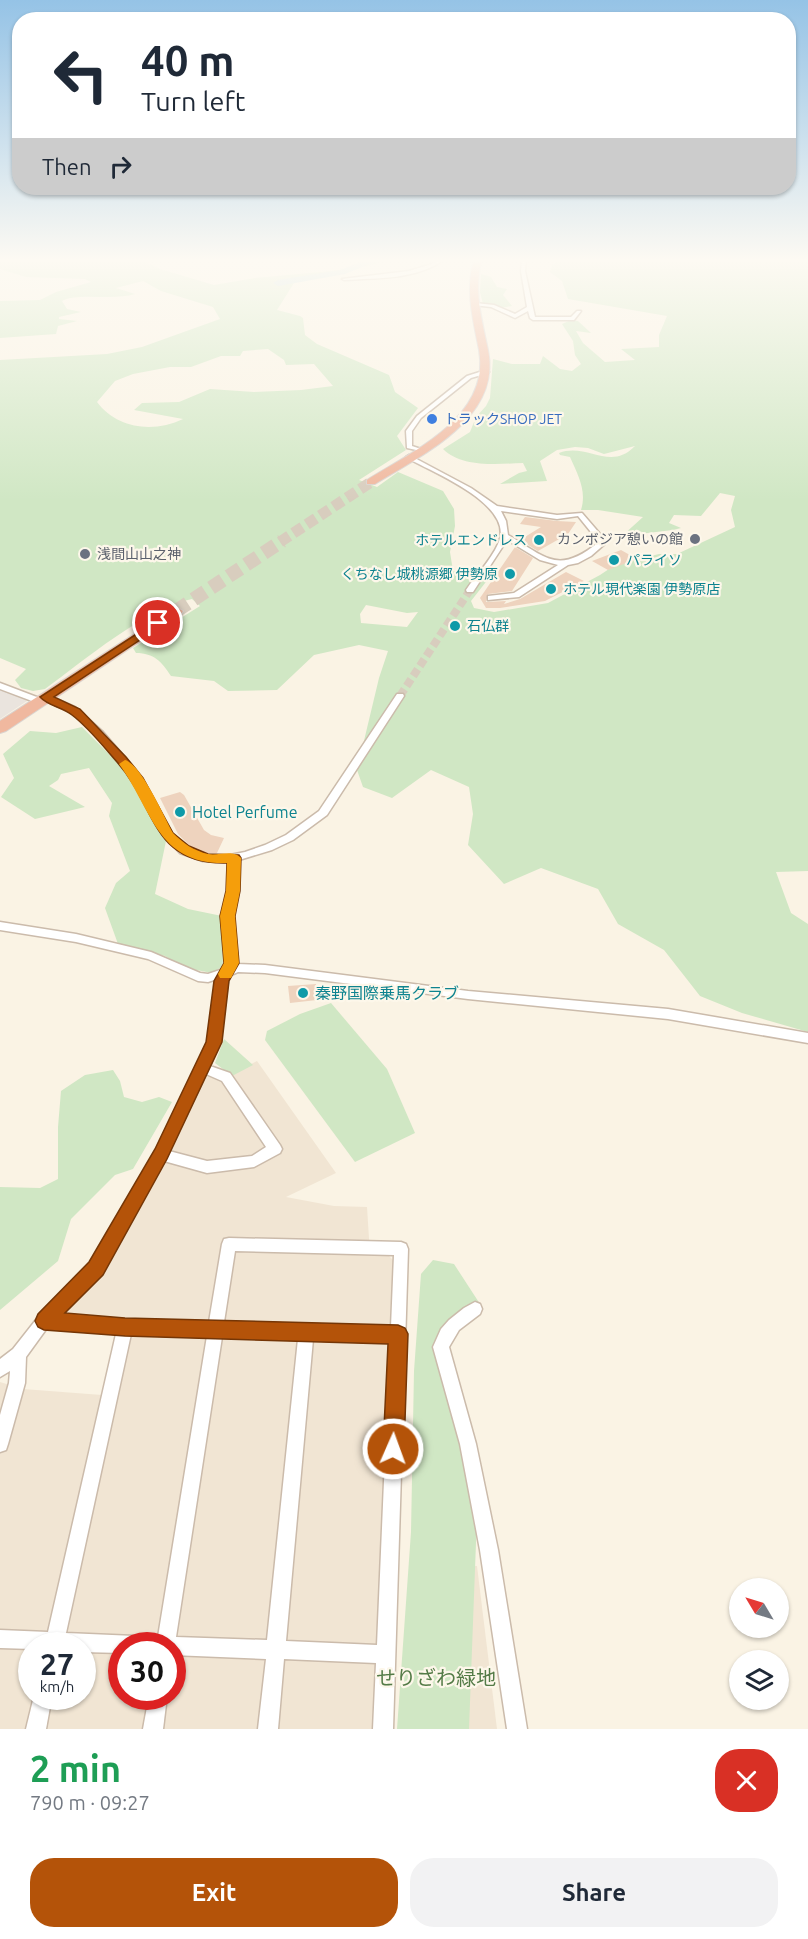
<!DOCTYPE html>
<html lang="en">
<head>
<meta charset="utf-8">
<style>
	body { margin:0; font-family:Ubuntu,"Noto Sans JP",sans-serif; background:#f2f2f3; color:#1f2937; height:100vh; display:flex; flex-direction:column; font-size:22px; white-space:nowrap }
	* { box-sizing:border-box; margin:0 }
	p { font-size:20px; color:#747a83 }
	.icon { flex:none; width:33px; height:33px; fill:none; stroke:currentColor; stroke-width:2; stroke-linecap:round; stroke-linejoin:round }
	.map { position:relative; height:1729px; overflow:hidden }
	.side { display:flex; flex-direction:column; background:#fff; flex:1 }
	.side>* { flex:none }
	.banner { position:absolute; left:12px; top:12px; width:784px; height:183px; border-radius:24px; box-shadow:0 2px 4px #0004; background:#fff; color:#1f2937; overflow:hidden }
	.needle { width:39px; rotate:308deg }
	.tools { position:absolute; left:729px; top:1578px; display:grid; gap:12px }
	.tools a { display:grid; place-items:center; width:60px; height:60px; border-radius:50%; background:#fff; box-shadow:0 2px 4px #0004; font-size:30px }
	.speed { position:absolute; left:18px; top:1632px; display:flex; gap:12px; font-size:30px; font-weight:700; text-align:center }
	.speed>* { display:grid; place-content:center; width:78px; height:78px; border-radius:50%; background:#fff; box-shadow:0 2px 4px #0004; line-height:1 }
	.speed small { font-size:15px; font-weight:400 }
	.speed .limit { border:9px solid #d22; background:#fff; color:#111 }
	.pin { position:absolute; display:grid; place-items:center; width:51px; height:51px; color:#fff; margin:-26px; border:3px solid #fff; border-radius:50%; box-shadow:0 2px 6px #0007 }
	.me { position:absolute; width:66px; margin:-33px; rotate:2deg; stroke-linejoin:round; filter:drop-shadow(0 0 4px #0008) }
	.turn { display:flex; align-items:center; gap:21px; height:126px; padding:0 30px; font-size:27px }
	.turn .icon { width:78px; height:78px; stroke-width:2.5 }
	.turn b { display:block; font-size:42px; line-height:51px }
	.then { display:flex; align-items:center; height:57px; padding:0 30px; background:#0003; gap:12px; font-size:22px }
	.round { display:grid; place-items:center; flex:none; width:63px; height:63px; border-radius:24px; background:#f2f2f3 }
	.head { display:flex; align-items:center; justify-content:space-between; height:102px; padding:0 30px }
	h1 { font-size:36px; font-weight:600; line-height:45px; color:#1e9e55 }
	.primary-button { display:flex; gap:12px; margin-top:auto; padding:12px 30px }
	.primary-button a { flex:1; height:69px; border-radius:24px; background:#b45309; color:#fff; font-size:24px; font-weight:600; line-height:69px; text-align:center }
	.primary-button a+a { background:#f2f2f3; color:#1f2937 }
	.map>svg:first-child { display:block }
	.residential { fill:#f1e5d3; fill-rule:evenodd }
	.industrial { fill:#eae4de }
	.green { fill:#d0e7c4; fill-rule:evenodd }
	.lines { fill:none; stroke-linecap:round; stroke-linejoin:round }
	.river { fill:#badae2; fill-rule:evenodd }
	.building { fill:#eed3be }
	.street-tunnel { stroke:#d8cdbe; stroke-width:8; stroke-dasharray:8 4; stroke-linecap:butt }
	.highway-tunnel-far1 { stroke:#d8cdbe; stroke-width:11; stroke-dasharray:11 5; stroke-linecap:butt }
	.highway-tunnel { stroke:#d8cdbe; stroke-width:14; stroke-dasharray:14 7; stroke-linecap:butt }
	.street-casing { stroke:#cbbbab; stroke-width:3 }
	.highway-casing { stroke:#dad4d0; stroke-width:2 }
	.street { fill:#fff; fill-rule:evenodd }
	.highway { fill:#f0b89f; fill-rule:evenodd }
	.route { fill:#b45309; stroke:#753606; stroke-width:1.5 }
	.slow { fill:#f59e0b }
	.shop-dot { fill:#3f7fe0; stroke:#fdf7ea; stroke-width:2 }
	.worship-dot { fill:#6b7280; stroke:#fdf7ea; stroke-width:2 }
	.culture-dot { fill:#0f9aa8; stroke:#fdf7ea; stroke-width:2 }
	.labels { text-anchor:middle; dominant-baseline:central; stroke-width:4.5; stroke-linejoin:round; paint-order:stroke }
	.far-shop-label { font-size:14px; fill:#366cbe; stroke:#fdf7ea; text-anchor:start }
	.far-worship-label { font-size:14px; fill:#5b616d; stroke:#fdf7ea; text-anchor:end }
	.far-culture-label { font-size:14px; fill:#0d838f; stroke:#fdf7ea; text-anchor:start }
	.culture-label { font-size:16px; fill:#0d838f; stroke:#fdf7ea; text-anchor:start }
	.near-park-label { font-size:20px; fill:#547b47; stroke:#fdf7ea }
</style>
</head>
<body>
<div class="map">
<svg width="808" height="1729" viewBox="0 0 808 1729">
	<rect width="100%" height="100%" fill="#faf3e4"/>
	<g class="residential">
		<path d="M257 1061 336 1173 286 1197 334 1206 367 1207 370 1254 388 1255 394 1261 374 1729H0V1382L23 1389 102 1395 118 1319 67 1317 63 1312 65 1308 105 1270 108 1255 204 1078 209 1076 230 1075ZM32 1646H82V1696H32ZM122 1646H172V1696H122Z"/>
		<polygon points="477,1566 497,1729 447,1729 442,1567"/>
	</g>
	<polygon class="industrial" points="0,689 14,693 27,701 0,719"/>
	<g class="green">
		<path d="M0 259H140L160 269 214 285 255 278 331 271 353 268 363 259H384L375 264 294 283 277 310 300 316 303 318 305 335 317 344 389 375 395 392 418 408 397 436 406 450 359 480 377 487 398 472 443 491 454 509 455 526 450 552 453 571 489 578 471 601 474 608 494 612 548 603 600 575 615 565 659 554H677L735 527 731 510 735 496 720 493 701 516 674 515 669 523 681 528 673 530 622 536 643 517 598 510H581C587 491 578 475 570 457L560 455 559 453C587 442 610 472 635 446L604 454 588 448 575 447 557 450 540 461 547 481 500 484 519 473 527 471 523 463C498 464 462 468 443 449L470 432 476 417 486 406 490 398 493 359 512 364H540L543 356 560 369 572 371 581 364 575 355 573 341 562 324 571 320 578 321 591 333 576 331 583 343 605 362 635 360 621 349 659 347V335L667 316 568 299 562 281 550 272 552 265 560 259H808V871L776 872 791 913 808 924V1032L742 1013 700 996 664 950 618 924 598 889 541 868 504 884 468 845 473 814 469 787 431 770 392 798 363 787 357 770 379 678 388 651 359 645 314 655 277 690 228 691 214 681 171 676C162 662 154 653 136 653L133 648 200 606 192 599C144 609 85 660 45 689L33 691 21 688 15 680 26 669 0 658V360L107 354 142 347 220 319 213 307 161 291 143 281 116 288 135 294C113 301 78 292 62 301L67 309 81 312 59 317V319L77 321 58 326 56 334 0 338V301L40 300 56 292 91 282 85 279 26 277 0 269ZM268 349 284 360 286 365 314 364 333 386 301 390 254 392 210 389 179 402 142 403 134 410 183 419C154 433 117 429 97 402L115 381 133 374 170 367H191L221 356H240L243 351ZM366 605 407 613 418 612 407 627 361 623 360 614Z"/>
		<polygon points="481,274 491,277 497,287 507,289 503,295 512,306 501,308 483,304 480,292"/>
		<polygon points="82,727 122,767 166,841 155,894 188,909 222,916 223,966 212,973 186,968 165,956 118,944 105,908 116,883 130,871 109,816 112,803 89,768 61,774 58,780 49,786 85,807 35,819 1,797 14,778 3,754 30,731 56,733"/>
		<polygon points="331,1003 387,1069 415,1133 355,1162 265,1040 267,1031 300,1014"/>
		<polygon points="224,1039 253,1065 232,1076 215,1063"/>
		<polygon points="113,1070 120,1081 124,1097 142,1102 159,1097 172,1102 133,1169 115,1175 71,1219 58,1261 0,1310 0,1187 40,1188 58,1179 58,1127 61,1091 85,1075"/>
		<polygon points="433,1260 454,1264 480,1304 459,1314 443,1330 477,1516 469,1729 397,1729 411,1532 414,1371 421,1274"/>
	</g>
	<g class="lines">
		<polygon class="river" points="368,259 382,259 345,274 278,286 273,283 278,280 340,270"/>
	</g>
	<g class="building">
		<polygon points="525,517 557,521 576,522 568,534 538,551 520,540 541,527 520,524"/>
		<polygon points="515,547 533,558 512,591 488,594 486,602 506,601 504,604 520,599 566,572 584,581 545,601 500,608 486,608 480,598"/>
		<polygon points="621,550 637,559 608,570 592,561"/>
		<polygon points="180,792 184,795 204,830 211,835 224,838 217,853 205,853 191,847 178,834 160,798"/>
		<polygon points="316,984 317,1000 290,1003 288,986"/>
	</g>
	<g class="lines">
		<polyline class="street-tunnel" points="400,696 470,590"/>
		<polyline class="highway-tunnel-far1" points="280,542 371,482"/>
		<polyline class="highway-tunnel" points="176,611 282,541"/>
		<g class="street-casing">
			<g id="street">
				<path d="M439 259H445C417 280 377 278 344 280L342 279 409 271 432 264Z"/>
				<polygon points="522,259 526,259 525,271 535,317 571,317 577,311 581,311 574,320 533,320 530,318 528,311 515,318 491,307 473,305 475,303 494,305 515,314 527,307 521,271"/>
				<polygon points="486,370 489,372 488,373 471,378 421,418 412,431 412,446 421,449 421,451 407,448 406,431 417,416 467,376"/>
				<path d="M409 455 471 488 497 506 557 515 582 513 607 542 591 556 578 563 568 565 519 597 488 600V596L514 593 558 565 540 560 507 540 473 592H467L466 590C476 575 491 560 498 544 517 505 432 472 407 458L406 457ZM501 511 557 519 578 516 599 542C558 575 547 558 508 535L506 521Z"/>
				<path d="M0 683 42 699V695H48L75 707 102 731 135 769 172 833 188 848 205 855 225 856 245 852 265 845 286 835 319 811 397 694H403L404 696 327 815 293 840 272 850 239 860 238 891 233 916 237 964 265 965 468 991 668 1009 808 1033V1043L668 1019 468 999 265 973 238 972 231 975 228 981 220 1042 210 1066 230 1073 280 1145 282 1149 280 1153 254 1167 207 1173 164 1161 101 1273 60 1315 125 1320 209 1322 222 1244 224 1239 229 1238 401 1242 406 1244 408 1249 393 1729H373L376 1663 284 1659 278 1729H258L266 1659 172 1655V1646H122V1653L82 1652V1646H32V1649L0 1648V1630L48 1632 116 1334 47 1328 26 1357 25 1383 8 1444 6 1450 0 1452V1415L9 1383 10 1371 0 1377V1359L13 1349 39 1316 91 1263 156 1150 208 1042 217 979 208 982 198 981 148 959 76 942 0 930V922L76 934 151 952 200 973 208 974 223 969 226 963 221 916 228 891 229 862 203 861 180 853 160 831 132 779 105 744 72 713 44 700 43 703 40 704 0 689ZM206 1074 222 1081 266 1147 252 1156 207 1161 169 1151ZM235 1251 394 1255 391 1327 224 1322ZM131 1334 207 1336 158 1637 66 1633ZM222 1337 298 1339 267 1640 176 1637ZM313 1339 390 1341 377 1645 286 1641Z"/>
				<polygon points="475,1302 480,1304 482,1309 480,1314 459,1330 449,1347 476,1444 498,1550 527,1729 507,1729 480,1550 460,1444 433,1347 441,1329 449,1320 464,1308"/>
				<polygon points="34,1696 52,1696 46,1729 26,1729"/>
				<polygon points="149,1696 167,1696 163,1729 143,1729"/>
			</g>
		</g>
		<g class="highway-casing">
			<g id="highway">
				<path d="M474 259H482C473 290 482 320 488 350 502 418 422 455 375 484H367V480C413 451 491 417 479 350 473 320 465 290 474 259Z"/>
				<polygon points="176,607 183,611 181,614 6,731 0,733 0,721"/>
			</g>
		</g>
		<use href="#street" class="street"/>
		<use href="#highway" class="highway"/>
	</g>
	<linearGradient id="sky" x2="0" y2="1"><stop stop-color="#95c3e6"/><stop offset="0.52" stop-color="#fdfaf3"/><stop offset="1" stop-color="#fdfaf3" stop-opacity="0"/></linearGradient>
	<rect width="808" height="501" fill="url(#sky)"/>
	<path class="route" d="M158 620 163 623 161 626 54 697 80 709 126 757 143 778 173 833 189 846 208 854 239 855 241 858 240 891 235 916 239 963 229 981 222 1042 167 1159 103 1275 65 1313 125 1318 398 1325 405 1328 408 1334 404 1449 401 1456 393 1459 386 1456 383 1449 388 1344 125 1336 44 1330 38 1327 35 1321 38 1314 89 1262 155 1149 206 1042 214 981 224 963 220 916 226 891 227 863C151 865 157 807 117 762 103 746 88 727 72 715 62 707 48 706 40 697Z"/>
	<path class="slow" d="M125 760C142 765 164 817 173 833 183 843 194 851 208 854 219 856 233 849 241 858L240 891 235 916 239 963 231 978H220L218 974 224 963 220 916 226 891 227 863C157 865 153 811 119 764Z"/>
	<circle class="shop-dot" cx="432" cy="419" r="6"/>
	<g class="worship-dot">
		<circle cx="695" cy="539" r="6"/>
		<circle cx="85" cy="554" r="6"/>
	</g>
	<g class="culture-dot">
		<circle cx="539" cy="540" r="6"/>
		<circle cx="614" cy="560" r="6"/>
		<circle cx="510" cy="574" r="6"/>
		<circle cx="551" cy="589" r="6"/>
		<circle cx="455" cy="626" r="6"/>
		<circle cx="180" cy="812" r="6"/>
		<circle cx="303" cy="993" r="6"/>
	</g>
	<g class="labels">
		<g class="far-shop-label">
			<text x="444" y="419">トラックSHOP JET</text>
		</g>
		<g class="far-worship-label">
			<text x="683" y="539">カンボジア憩いの館</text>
			<text x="97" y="554" text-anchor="start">浅間山山之神</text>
		</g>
		<g class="far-culture-label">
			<text x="527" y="540" text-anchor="end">ホテルエンドレス</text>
			<text x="626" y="560">パライソ</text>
			<text x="498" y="574" text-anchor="end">くちなし城桃源郷 伊勢原</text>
			<text x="563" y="589">ホテル現代楽園 伊勢原店</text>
			<text x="467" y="626">石仏群</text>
		</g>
		<g class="culture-label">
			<text x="192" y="812">Hotel Perfume</text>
			<text x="315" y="993">秦野国際乗馬クラブ</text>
		</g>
		<g class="near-park-label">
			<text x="436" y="1677">せりざわ緑地</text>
		</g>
	</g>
</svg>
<div class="tools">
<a><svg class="needle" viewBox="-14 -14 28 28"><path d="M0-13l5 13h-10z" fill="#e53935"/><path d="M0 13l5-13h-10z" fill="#747a83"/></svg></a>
<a><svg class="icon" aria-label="layers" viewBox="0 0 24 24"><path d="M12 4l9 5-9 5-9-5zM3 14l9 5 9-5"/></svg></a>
</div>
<div class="speed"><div>27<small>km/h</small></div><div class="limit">30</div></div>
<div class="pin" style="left:158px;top:623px;background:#d93025"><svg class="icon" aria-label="arrive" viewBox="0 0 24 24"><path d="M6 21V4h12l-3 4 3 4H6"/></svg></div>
<svg class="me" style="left:393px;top:1449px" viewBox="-20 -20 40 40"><circle r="17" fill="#b45309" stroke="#fff" stroke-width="3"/><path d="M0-11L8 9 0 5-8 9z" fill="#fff"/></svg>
<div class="banner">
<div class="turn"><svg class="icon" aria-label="left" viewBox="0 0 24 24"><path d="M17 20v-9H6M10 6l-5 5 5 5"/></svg><div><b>40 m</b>Turn left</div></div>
<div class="then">Then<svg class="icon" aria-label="right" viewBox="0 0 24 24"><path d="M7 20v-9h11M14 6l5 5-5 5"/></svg></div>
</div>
</div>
<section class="side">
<div class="head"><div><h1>2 min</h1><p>790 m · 09:27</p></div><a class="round" style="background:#d93025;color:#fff"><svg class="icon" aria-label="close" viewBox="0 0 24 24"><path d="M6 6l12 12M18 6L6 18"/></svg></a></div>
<div class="primary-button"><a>Exit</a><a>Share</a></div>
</section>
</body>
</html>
